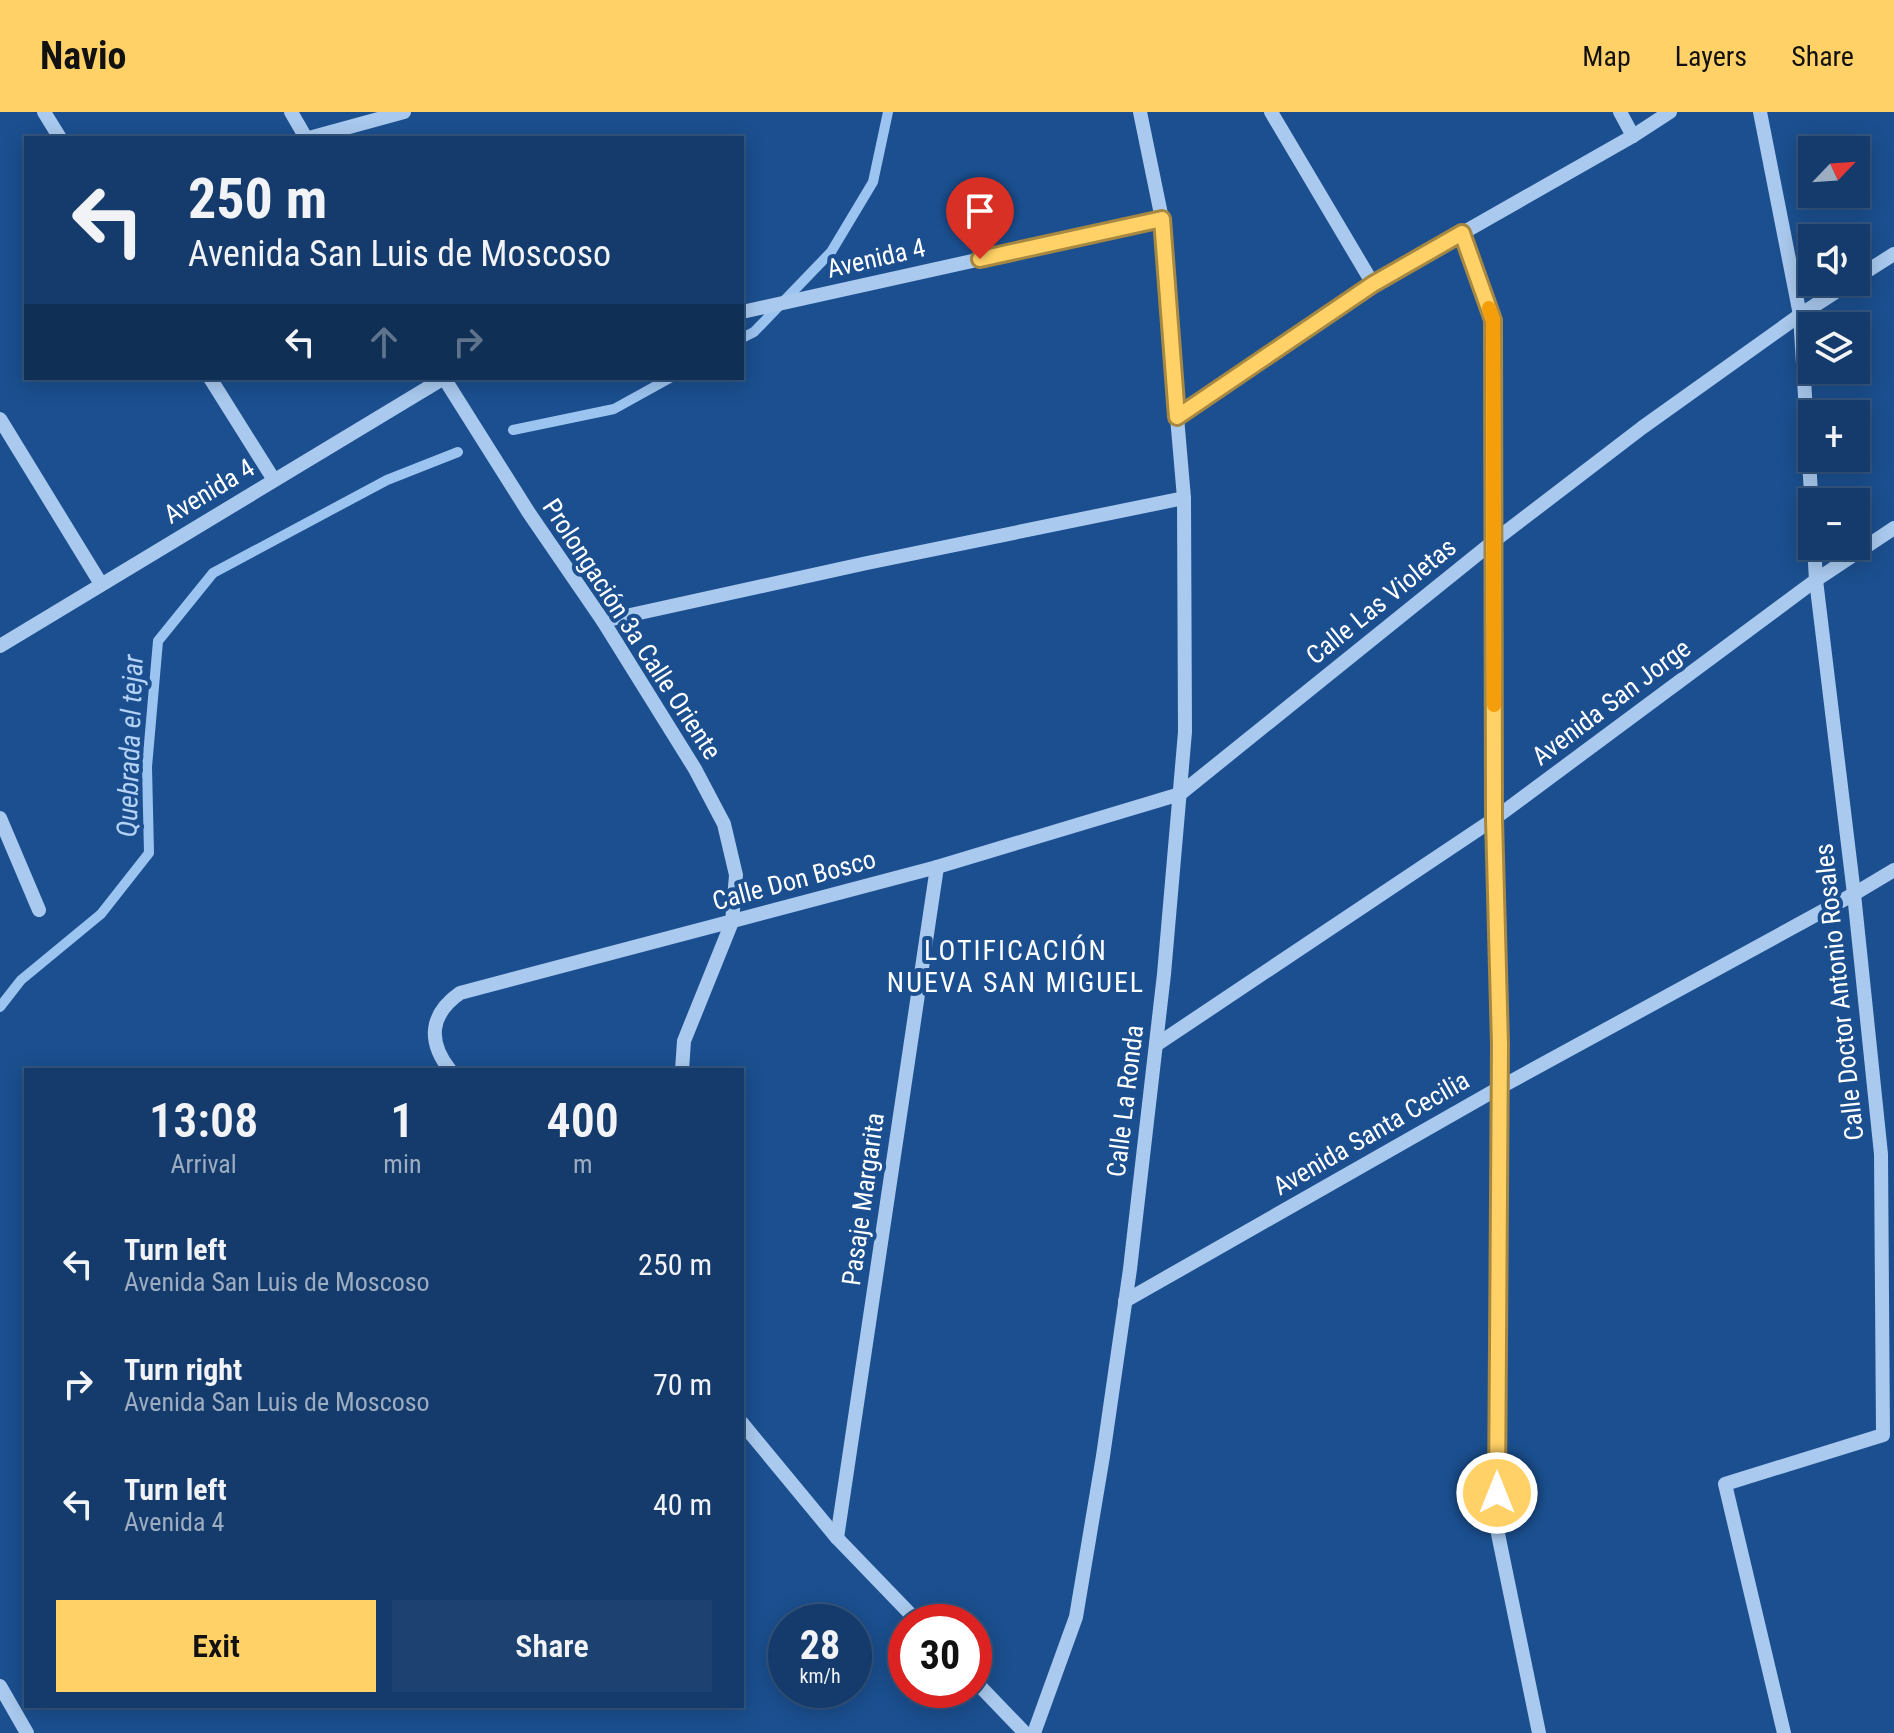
<!DOCTYPE html>
<html lang="en">
<head>
<meta charset="utf-8">
<style>
	body { margin:0; font-family:"Roboto Condensed",sans-serif; background:#1d4271; color:#f1f3f6; height:100vh; display:flex; flex-direction:column; font-size:30px; white-space:nowrap }
	* { box-sizing:border-box; margin:0 }
	p { font-size:26px; color:#9dadc1 }
	.icon { flex:none; width:44px; height:44px; fill:none; stroke:currentColor; stroke-width:2; stroke-linecap:round; stroke-linejoin:round }
	.map { position:relative; flex:1; overflow:hidden }
	.details { position:absolute; left:24px; top:956px; width:720px; height:640px; display:flex; flex-direction:column; background:#143b6b; border-radius:0px; box-shadow:0 4px 20px #0003,0 0 0 2px #33557e }
	.details>* { flex:none }
	.hud { position:absolute; left:24px; top:24px; width:720px; height:244px; border-radius:0px; box-shadow:0 4px 20px #0003,0 0 0 2px #33557e; background:#143b6b; color:#f1f3f6; overflow:hidden }
	.needle { width:52px; rotate:65deg }
	.tools { position:absolute; left:1798px; top:24px; display:grid; gap:16px }
	.tools a { display:grid; place-items:center; width:72px; height:72px; border-radius:0px; background:#143b6b; box-shadow:0 4px 20px #0003,0 0 0 2px #33557e; font-size:40px }
	.speed { position:absolute; left:768px; top:1492px; display:flex; gap:16px; font-size:40px; font-weight:700; text-align:center }
	.speed>* { display:grid; place-content:center; width:104px; height:104px; border-radius:50%; background:#143b6b; box-shadow:0 4px 20px #0003,0 0 0 2px #33557e; line-height:1 }
	.speed small { font-size:20px; font-weight:400 }
	.speed .limit { border:12px solid #d22; background:#fff; color:#111 }
	.pin { position:absolute; display:grid; place-items:center; width:68px; height:68px; color:#fff; margin:-82px -34px; border-radius:50% 50% 50% 0; rotate:-45deg; box-shadow:0 0 8px #0007 }
	.pin .icon { rotate:45deg }
	.me { position:absolute; width:88px; margin:-44px; rotate:0deg; stroke-linejoin:round; filter:drop-shadow(0 0 6px #0008) }
	.turn { display:flex; align-items:center; gap:28px; height:168px; padding:0 32px; font-size:36px }
	.turn .icon { width:104px; height:104px; stroke-width:2.5 }
	.turn b { display:block; font-size:56px; line-height:68px }
	.lanes { display:flex; align-items:center; height:76px; padding:0 32px; background:#0003; justify-content:center; gap:40px; direction:ltr }
	.lanes .off { opacity:.35 }
	.eta { display:flex; justify-content:space-evenly; align-items:center; height:136px; text-align:center }
	.eta b { font-size:48px; font-weight:600; line-height:56px }
	.button { display:flex; gap:16px; margin-top:auto; padding:16px 32px }
	.button a { flex:1; height:92px; border-radius:0px; background:#ffd166; color:#111; font-size:32px; font-weight:600; line-height:92px; text-align:center }
	.button a+a { background:#1d4271; color:#f1f3f6 }
	ul { padding:0; list-style:none }
	li { display:flex; align-items:center; gap:24px; height:120px; padding:0 32px }
	li div { flex:1 }
	li b { display:block; font-size:30px }
	li em { font-style:normal }
	header { display:flex; align-items:center; gap:48px; box-sizing:border-box; height:112px; padding:0 40px; background:#ffd166; color:#111 }
	header strong { font-size:38px }
	nav { display:flex; gap:44px; margin-inline-start:auto; font-size:28px }
	.map>svg:first-child { display:block }
	.lines { fill:none; stroke-linecap:round; stroke-linejoin:round }
	.stream { stroke:#9cc4f0; stroke-width:10 }
	.minor { stroke:#a9c9ee; stroke-width:14 }
	.route-casing { stroke:#a68842; stroke-width:20 }
	.route { stroke:#ffd166; stroke-width:14 }
	.slow { stroke:#f59e0b; stroke-width:14 }
	.labels { text-anchor:middle; dominant-baseline:central; stroke-width:8; stroke-linejoin:round; paint-order:stroke }
	.street-label { font-size:26px; fill:#fff; stroke:#1b4f8f }
	.water-label { font-size:28px; font-style:italic; fill:#b5d3f5; stroke:#1b4f8f }
	.neighbourhood-label { font-size:28px; letter-spacing:2px; fill:#fff; stroke:#1b4f8f }
</style>
</head>
<body>
<header>
<strong>Navio</strong>
<nav><a>Map</a><a>Layers</a><a>Share</a></nav>
</header>
<div class="map">
<svg width="1894" height="1621" viewBox="0 0 1894 1621">
	<rect width="100%" height="100%" fill="#1b4f8f"/>
	<g class="lines">
		<g class="stream">
			<polyline points="742,226 754,220 831,140 873,70 888,0"/>
			<polyline points="513,318 614,297 670,266"/>
			<polyline points="0,895 21,868 101,802 149,741 147,655 158,529 213,461 387,368 458,340"/>
		</g>
		<g class="minor">
			<polyline points="44,0 60,26"/>
			<polyline points="291,0 306,26"/>
			<polyline points="1140,0 1162,107 1177,305 1373,172 1633,24 1670,0"/>
			<polyline points="1271,0 1373,172"/>
			<polyline points="1620,0 1633,24"/>
			<polyline points="1760,0 1800,203 1812,397"/>
			<polyline points="309,26 404,0"/>
			<polyline points="1462,121 1493,208 1494,707 1500,933 1496,1412 1539,1621"/>
			<polyline points="1856,166 1894,142"/>
			<polyline points="742,200 1162,107"/>
			<polyline points="210,266 274,368"/>
			<polyline points="444,266 529,401 603,509 695,657 724,712 736,763 732,810 684,929 682,958"/>
			<polyline points="0,307 101,472"/>
			<polyline points="603,509 867,451 1184,386"/>
			<polyline points="0,534 444,266"/>
			<polyline points="0,706 39,798"/>
			<polyline points="1156,933 1494,707 1816,468 1894,416"/>
			<path d="M450 958C427 929 430 902 460 881L937 755 1180 682 1494 429 1643 315 1800 203 1851 170"/>
			<polyline points="1125,1189 1499,976 1854,782 1894,758"/>
			<polyline points="742,1311 837,1426 918,1510"/>
			<polyline points="837,1426 937,755"/>
			<polyline points="974,1568 1025,1621"/>
			<polyline points="0,1574 27,1621"/>
			<polyline points="1034,1621 1076,1505 1103,1344 1130,1157 1164,862 1185,620 1184,386 1177,305"/>
			<polyline points="1784,1621 1725,1372 1883,1323 1881,1042 1854,782 1816,468 1814,434"/>
		</g>
	</g>
	<g class="lines">
		<g class="route-casing">
			<polyline id="route" points="980,147 1162,107 1177,305 1373,172 1462,121 1493,208 1494,707 1500,933 1497,1381"/>
		</g>
		<use href="#route" class="route"/>
		<polyline class="slow" points="1489,196 1493,208 1494,593"/>
	</g>
	<g class="labels">
		<g class="street-label">
			<text transform="translate(876 146) rotate(-13)">Avenida 4</text>
			<text transform="translate(209 379) rotate(-31)">Avenida 4</text>
			<text transform="translate(1381 489) rotate(-39)">Calle Las Violetas</text>
			<text transform="translate(632 517) rotate(57)">Prolongación 3a Calle Oriente</text>
			<text transform="translate(1611 590) rotate(-37)">Avenida San Jorge</text>
			<text transform="translate(794 768) rotate(-15)">Calle Don Bosco</text>
			<text transform="translate(1839 880) rotate(-96)">Calle Doctor Antonio Rosales</text>
			<text transform="translate(1125 989) rotate(-83)">Calle La Ronda</text>
			<text transform="translate(1371 1021) rotate(-30)">Avenida Santa Cecilia</text>
			<text transform="translate(863 1087) rotate(-82)">Pasaje Margarita</text>
		</g>
		<g class="water-label">
			<text transform="translate(130 634) rotate(-88)">Quebrada el tejar</text>
		</g>
		<g class="neighbourhood-label">
			<text x="1016" y="838">LOTIFICACIÓN<tspan x="1016" dy="32">NUEVA SAN MIGUEL</tspan></text>
		</g>
	</g>
</svg>
<div class="tools">
<a><svg class="needle" viewBox="-14 -14 28 28"><path d="M0-13l5 13h-10z" fill="#e53935"/><path d="M0 13l5-13h-10z" fill="#9dadc1"/></svg></a>
<a><svg class="icon" aria-label="sound" viewBox="0 0 24 24"><path d="M4 9h4l5-4v14l-5-4H4zM17 9q2 3 0 6"/></svg></a>
<a><svg class="icon" aria-label="layers" viewBox="0 0 24 24"><path d="M12 4l9 5-9 5-9-5zM3 14l9 5 9-5"/></svg></a>
<a>+</a>
<a>−</a>
</div>
<div class="speed"><div>28<small>km/h</small></div><div class="limit">30</div></div>
<div class="pin" style="left:980px;top:147px;background:#d93025"><svg class="icon" aria-label="arrive" viewBox="0 0 24 24"><path d="M6 21V4h12l-3 4 3 4H6"/></svg></div>
<svg class="me" style="left:1497px;top:1381px" viewBox="-20 -20 40 40"><circle r="17" fill="#ffd166" stroke="#fff" stroke-width="3"/><path d="M0-11L8 9 0 5-8 9z" fill="#fff"/></svg>
<div class="hud">
<div class="turn"><svg class="icon" aria-label="left" viewBox="0 0 24 24"><path d="M17 20v-9H6M10 6l-5 5 5 5"/></svg><div><b>250 m</b>Avenida San Luis de Moscoso</div></div>
<div class="lanes"><svg class="icon" aria-label="left" viewBox="0 0 24 24"><path d="M17 20v-9H6M10 6l-5 5 5 5"/></svg><svg class="icon off" aria-label="ahead" viewBox="0 0 24 24"><path d="M12 20V5M6 11l6-6 6 6"/></svg><svg class="icon off" aria-label="right" viewBox="0 0 24 24"><path d="M7 20v-9h11M14 6l5 5-5 5"/></svg></div>
</div>
<section class="details">
<div class="eta">
<div><b>13:08</b><p>Arrival</p></div>
<div><b>1</b><p>min</p></div>
<div><b>400</b><p>m</p></div>
</div>
<ul>
<li><svg class="icon" aria-label="left" viewBox="0 0 24 24"><path d="M17 20v-9H6M10 6l-5 5 5 5"/></svg><div><b>Turn left</b><p>Avenida San Luis de Moscoso</p></div><em>250 m</em></li>
<li><svg class="icon" aria-label="right" viewBox="0 0 24 24"><path d="M7 20v-9h11M14 6l5 5-5 5"/></svg><div><b>Turn right</b><p>Avenida San Luis de Moscoso</p></div><em>70 m</em></li>
<li><svg class="icon" aria-label="left" viewBox="0 0 24 24"><path d="M17 20v-9H6M10 6l-5 5 5 5"/></svg><div><b>Turn left</b><p>Avenida 4</p></div><em>40 m</em></li>
</ul>
<div class="button"><a>Exit</a><a>Share</a></div>
</section>
</div>
</body>
</html>
